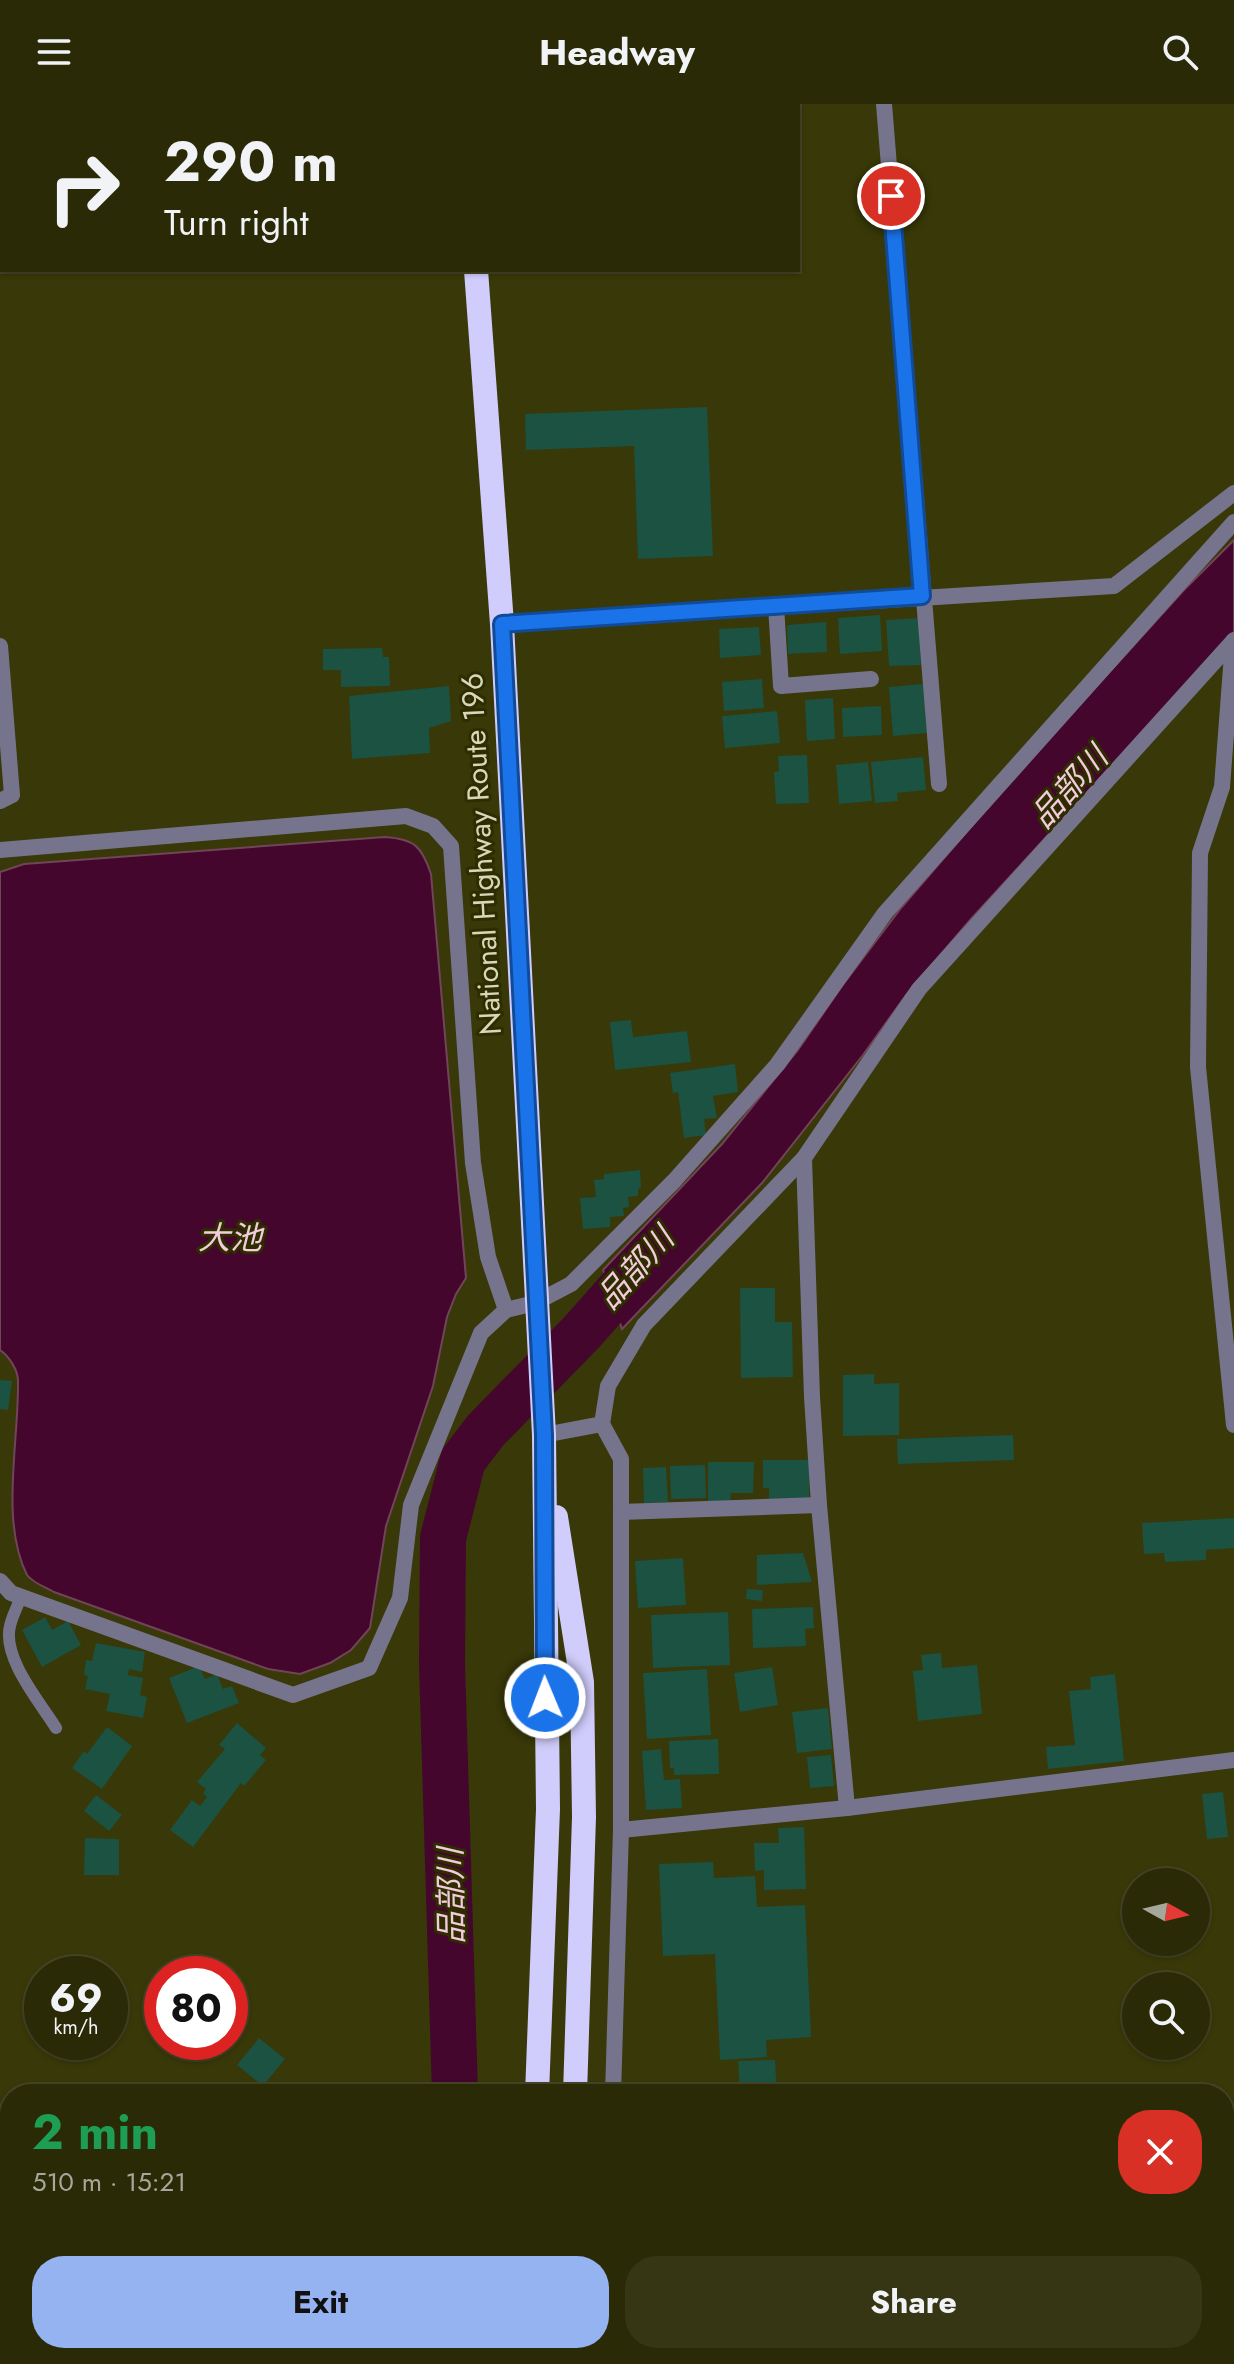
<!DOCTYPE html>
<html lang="en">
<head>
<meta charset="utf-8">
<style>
	body { margin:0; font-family:Jost,"Noto Sans JP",sans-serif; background:#363614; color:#f1f3f6; height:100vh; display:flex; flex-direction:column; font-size:30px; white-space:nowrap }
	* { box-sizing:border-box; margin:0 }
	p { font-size:26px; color:#a5a79b }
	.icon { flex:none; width:44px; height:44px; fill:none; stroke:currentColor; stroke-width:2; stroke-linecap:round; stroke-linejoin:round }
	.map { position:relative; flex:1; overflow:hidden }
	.panel { position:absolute; left:0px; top:1980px; width:1234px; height:280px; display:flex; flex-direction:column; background:#2a2a06; border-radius:32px 32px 0 0; box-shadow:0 2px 6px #0004,0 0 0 2px #464628 }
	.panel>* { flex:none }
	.hud { position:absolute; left:0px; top:0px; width:800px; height:168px; box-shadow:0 2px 6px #0004,0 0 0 2px #464628; background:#2a2a06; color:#f1f3f6; overflow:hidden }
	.needle { width:52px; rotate:98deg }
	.buttons { position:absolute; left:1122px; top:1764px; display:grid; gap:16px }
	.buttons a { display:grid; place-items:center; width:88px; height:88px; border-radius:50%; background:#2a2a06; box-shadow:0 2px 6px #0004,0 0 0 2px #464628; font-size:40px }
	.speed { position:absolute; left:24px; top:1852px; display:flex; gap:16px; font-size:40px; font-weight:700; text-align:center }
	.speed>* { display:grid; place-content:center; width:104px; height:104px; border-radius:50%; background:#2a2a06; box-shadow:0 2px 6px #0004,0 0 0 2px #464628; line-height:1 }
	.speed small { font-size:20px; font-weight:400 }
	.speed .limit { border:12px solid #d22; background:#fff; color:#111 }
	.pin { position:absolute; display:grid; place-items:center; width:68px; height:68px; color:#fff; margin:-34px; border:4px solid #fff; border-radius:50%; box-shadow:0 2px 8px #0007 }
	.me { position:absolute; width:88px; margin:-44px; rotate:359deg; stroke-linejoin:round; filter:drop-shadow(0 0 6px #0008) }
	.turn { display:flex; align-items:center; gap:28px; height:168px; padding:0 32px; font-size:36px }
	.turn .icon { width:104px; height:104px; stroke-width:2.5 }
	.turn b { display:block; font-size:56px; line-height:68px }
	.round { display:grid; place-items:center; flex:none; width:84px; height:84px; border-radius:32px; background:#363614 }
	.summary { display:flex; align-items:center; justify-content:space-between; height:136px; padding:0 32px }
	h1 { font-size:48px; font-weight:700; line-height:60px; color:#1e9e55 }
	.primary-button { display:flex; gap:16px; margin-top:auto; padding:16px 32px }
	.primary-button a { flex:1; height:92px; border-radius:32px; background:#95b2f1; color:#111; font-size:32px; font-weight:700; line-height:92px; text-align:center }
	.primary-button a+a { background:#363614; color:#f1f3f6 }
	header { display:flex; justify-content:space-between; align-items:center; height:104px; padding:0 32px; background:#2a2a06; font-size:36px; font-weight:700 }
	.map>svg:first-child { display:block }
	.green { fill:#643e2a }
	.water { fill:#44062c; stroke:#704557; stroke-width:2 }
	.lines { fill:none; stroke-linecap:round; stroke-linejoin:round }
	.river { stroke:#44062c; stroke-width:46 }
	.building { fill:#1b5241 }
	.lane { stroke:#76748c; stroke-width:12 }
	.street { stroke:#76748c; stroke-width:16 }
	.highway { stroke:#d0ccfb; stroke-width:24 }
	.route-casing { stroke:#114b97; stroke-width:20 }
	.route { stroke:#1a73e8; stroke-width:14 }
	.labels { text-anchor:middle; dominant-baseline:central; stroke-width:6; stroke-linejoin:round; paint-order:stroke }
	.street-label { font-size:30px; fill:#d7d8ba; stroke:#2e2d00 }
	.water-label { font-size:32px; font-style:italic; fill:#f4cbdd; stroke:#2e2d00 }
</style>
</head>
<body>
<header><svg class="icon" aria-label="menu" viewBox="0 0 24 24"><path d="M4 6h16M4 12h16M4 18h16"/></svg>Headway<svg class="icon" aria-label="search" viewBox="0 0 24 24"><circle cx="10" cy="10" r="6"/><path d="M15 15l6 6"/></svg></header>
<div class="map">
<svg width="1234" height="2260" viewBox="0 0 1234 2260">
	<rect width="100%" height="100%" fill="#383808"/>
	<polygon class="green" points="0,2110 10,2114 10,2250 417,2250 419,2260 0,2260"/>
	<g class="water">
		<polygon points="1234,436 1234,528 971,815 906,891 863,951 762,1079 622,1225 603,1166 722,1040 798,946 842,882 901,804 1006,682 1183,487"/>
		<path d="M385 733C415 735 422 743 431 770L466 1174 456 1190 447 1213 433 1282 386 1422 370 1524 351 1546 330 1559 300 1570 268 1565 54 1488C45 1483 33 1479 27 1471 0 1417 19 1339 18 1277 18 1266 9 1252 0 1246V768L24 760Z"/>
	</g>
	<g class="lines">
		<g class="river">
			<polyline points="455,1990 442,1560 443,1434 463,1356 486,1326 581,1229 654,1147"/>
			<polyline points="463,2250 464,2260"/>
		</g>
	</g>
	<g class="building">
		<polygon points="707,303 713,452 638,455 634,342 526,346 525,310"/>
		<polygon points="880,511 882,547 840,550 838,514"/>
		<polygon points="919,514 921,561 889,562 886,516"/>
		<polygon points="826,518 827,548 788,550 787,521"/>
		<polygon points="759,523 761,551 720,554 719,525"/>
		<polygon points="382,544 383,553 389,553 390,582 341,583 341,566 323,566 323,545"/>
		<polygon points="762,575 764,604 724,607 722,578"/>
		<polygon points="923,580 927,629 893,632 889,583"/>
		<polygon points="449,582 451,617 429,624 430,649 352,655 349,592"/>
		<polygon points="833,594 835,635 807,637 805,596"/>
		<polygon points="881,602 882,631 843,633 842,604"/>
		<polygon points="777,607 780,639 725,644 722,612"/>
		<polygon points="807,651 809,699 776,700 774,668 779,667 778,652"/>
		<polygon points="923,653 926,686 897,689 898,697 875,699 871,658"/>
		<polygon points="868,658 872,697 839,700 836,661"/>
		<polygon points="631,916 633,933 687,927 691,958 615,966 610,918"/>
		<polygon points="735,960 738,988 713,992 717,1014 704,1015 706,1031 684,1034 678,988 673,989 670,969"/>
		<polygon points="640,1066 641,1084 638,1085 638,1092 628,1093 629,1103 623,1104 624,1112 610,1113 610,1123 583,1125 580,1094 596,1093 594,1076 604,1075 604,1070"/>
		<polygon points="740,1184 775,1184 775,1218 792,1218 793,1273 741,1274"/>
		<polygon points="874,1270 874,1280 899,1279 899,1331 843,1332 843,1271"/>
		<polygon points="0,1276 12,1277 8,1306 0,1305"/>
		<polygon points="1013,1331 1014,1356 898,1360 897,1335"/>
		<polygon points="763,1356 809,1356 809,1394 769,1395 769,1384 763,1384"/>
		<polygon points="708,1358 754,1358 753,1389 731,1389 730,1397 708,1397"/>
		<polygon points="705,1361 706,1394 671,1395 670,1362"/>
		<polygon points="666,1363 668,1398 644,1399 643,1364"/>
		<polygon points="1234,1414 1234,1444 1206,1446 1206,1456 1165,1458 1164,1449 1144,1450 1142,1419"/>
		<polygon points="803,1449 812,1478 757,1481 757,1451"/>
		<polygon points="683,1454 686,1501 638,1504 635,1457"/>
		<polygon points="747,1485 763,1486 762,1497 746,1495"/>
		<polygon points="813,1503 814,1524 805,1525 806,1542 753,1544 752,1505"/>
		<polygon points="728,1508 730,1561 653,1564 651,1511"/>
		<polygon points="45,1513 52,1526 68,1517 81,1541 42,1563 22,1526"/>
		<polygon points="96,1539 145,1548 142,1568 129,1565 128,1571 143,1574 140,1591 147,1593 143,1614 106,1607 110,1590 85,1585 88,1572 84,1571 86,1556 92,1557"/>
		<polygon points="941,1549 942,1564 977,1561 982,1610 918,1617 913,1567 923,1566 921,1551"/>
		<polygon points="199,1562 205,1575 217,1570 223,1585 232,1582 239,1599 187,1619 169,1574"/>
		<polygon points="772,1563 778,1601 740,1608 734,1569"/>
		<polygon points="707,1565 711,1631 647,1635 643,1569"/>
		<polygon points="1115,1570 1124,1657 1048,1665 1046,1643 1075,1641 1069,1587 1091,1585 1090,1573"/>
		<polygon points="828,1604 832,1645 797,1649 792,1608"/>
		<polygon points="237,1619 266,1644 260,1651 266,1656 244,1682 241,1679 193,1743 170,1726 192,1696 200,1702 207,1693 203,1689 206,1685 197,1678 225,1645 219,1641"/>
		<polygon points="107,1623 132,1642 102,1685 72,1664 84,1647 87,1650"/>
		<polygon points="718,1635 719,1670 674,1671 674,1664 670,1664 669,1637"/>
		<polygon points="661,1645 664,1676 680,1675 682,1704 646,1706 642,1647"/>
		<polygon points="831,1651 834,1682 810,1684 807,1653"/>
		<polygon points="1223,1688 1228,1733 1207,1735 1202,1690"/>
		<polygon points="96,1691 122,1711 109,1727 84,1707"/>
		<polygon points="804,1723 806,1785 764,1786 764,1766 755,1767 754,1739 779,1739 778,1724"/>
		<polygon points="85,1734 119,1735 119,1771 84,1771"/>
		<polygon points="713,1758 714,1774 755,1772 757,1803 805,1801 811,1933 766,1936 767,1953 720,1956 715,1850 663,1852 659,1760"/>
		<polygon points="259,1934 285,1955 263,1982 237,1961"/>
		<polygon points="775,1956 777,1990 740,1990 738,1957"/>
		<polygon points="603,2250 655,2250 655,2260 602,2260"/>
	</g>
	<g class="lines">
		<path class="lane" d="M21 1492C18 1502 12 1512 10 1522 2 1554 40 1598 56 1624"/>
		<g class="street">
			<polyline points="0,0 1,0"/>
			<polyline points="884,0 939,680"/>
			<polyline points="776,502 781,582 871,575"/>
			<polyline points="502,520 1114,482 1234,389"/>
			<polyline points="1233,537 1222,683 1200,749 1198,963 1234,1321"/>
			<polyline points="0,542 12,691 0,697"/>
			<polyline points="0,746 406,712 433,722 451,742 473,1059 488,1153 506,1206"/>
			<polyline points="804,1054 812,1293 819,1401 847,1704"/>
			<polyline points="602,1320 621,1355 621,1726 613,1990"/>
			<polyline points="544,1331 602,1320 608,1282 644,1221 804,1054 919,885 1234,536"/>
			<polyline points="621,1408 819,1401"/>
			<polyline points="0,1477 11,1489 293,1591 369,1564 400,1494 411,1401 481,1229 506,1206 535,1199 571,1180 674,1077 777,961 885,809 1234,418"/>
			<polyline points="621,1726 847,1704 1234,1656"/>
			<polyline points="1224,2066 1234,2065"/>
		</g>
		<g class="highway">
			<polyline points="465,0 465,2"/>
			<polyline points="476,166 502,520 544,1331 548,1705 537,1990"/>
			<polyline points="556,1413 582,1578 584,1713 575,1990"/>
			<polyline points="525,2260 526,2250"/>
			<polyline points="563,2260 563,2250"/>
		</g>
	</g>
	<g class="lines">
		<g class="route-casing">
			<polyline id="route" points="545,1594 544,1331 502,520 922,492 891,92"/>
		</g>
		<use href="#route" class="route"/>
	</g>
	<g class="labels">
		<g class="street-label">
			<text transform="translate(481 750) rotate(-93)">National Highway Route 196</text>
		</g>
		<g class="water-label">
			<text transform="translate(1069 683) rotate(-48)">品部川</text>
			<text x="230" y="1134">大池</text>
			<text transform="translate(635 1164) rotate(-48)">品部川</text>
			<text transform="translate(451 1792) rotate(-91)">品部川</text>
		</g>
	</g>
</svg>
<div class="buttons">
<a><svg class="needle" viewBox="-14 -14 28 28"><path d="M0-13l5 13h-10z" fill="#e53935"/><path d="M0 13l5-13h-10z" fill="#a5a79b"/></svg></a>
<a><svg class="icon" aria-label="search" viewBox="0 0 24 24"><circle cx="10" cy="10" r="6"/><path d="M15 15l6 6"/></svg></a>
</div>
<div class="speed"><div>69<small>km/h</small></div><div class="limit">80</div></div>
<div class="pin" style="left:891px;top:92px;background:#d93025"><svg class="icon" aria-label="arrive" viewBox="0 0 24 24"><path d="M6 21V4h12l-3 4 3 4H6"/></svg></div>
<svg class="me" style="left:545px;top:1594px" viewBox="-20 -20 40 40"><circle r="17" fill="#1a73e8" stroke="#fff" stroke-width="3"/><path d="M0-11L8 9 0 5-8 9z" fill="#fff"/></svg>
<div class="hud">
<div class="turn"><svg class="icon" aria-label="right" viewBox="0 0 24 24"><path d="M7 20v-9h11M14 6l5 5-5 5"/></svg><div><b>290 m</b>Turn right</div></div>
</div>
<section class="panel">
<div class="summary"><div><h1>2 min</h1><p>510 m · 15:21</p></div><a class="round" style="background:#d93025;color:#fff"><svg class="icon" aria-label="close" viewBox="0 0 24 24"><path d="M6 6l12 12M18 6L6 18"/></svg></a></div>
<div class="primary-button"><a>Exit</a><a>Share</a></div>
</section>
</div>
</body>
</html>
